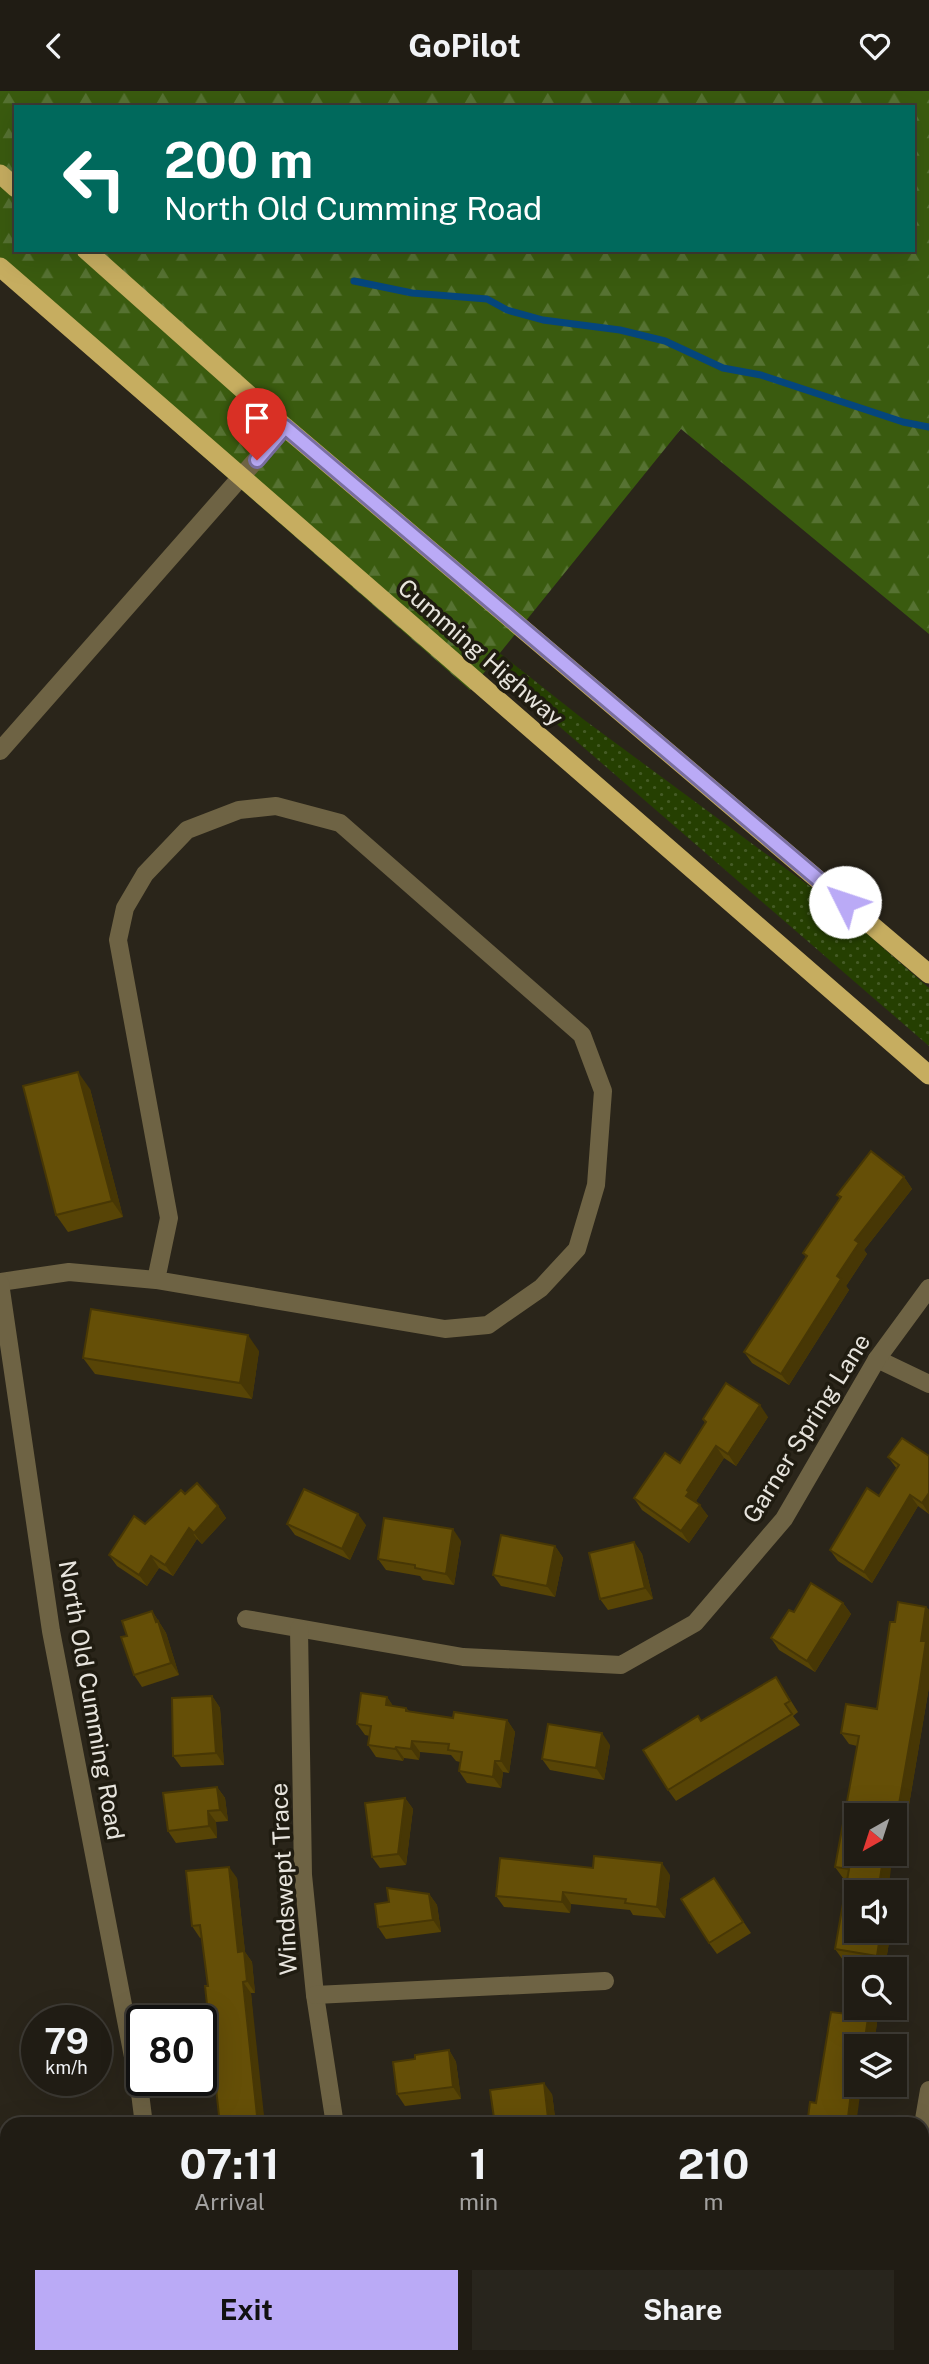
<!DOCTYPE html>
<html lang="en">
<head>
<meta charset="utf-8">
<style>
	body { margin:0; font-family:"Public Sans",sans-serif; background:#28251d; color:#f1f3f6; height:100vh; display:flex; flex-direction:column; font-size:26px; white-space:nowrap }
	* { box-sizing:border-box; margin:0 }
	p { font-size:23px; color:#a2a1a0 }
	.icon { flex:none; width:38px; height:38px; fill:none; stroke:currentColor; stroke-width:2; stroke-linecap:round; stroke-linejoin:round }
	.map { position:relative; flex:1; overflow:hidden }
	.panel { position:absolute; left:0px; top:2026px; width:929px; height:247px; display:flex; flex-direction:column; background:#201c14; border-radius:21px 21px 0 0; box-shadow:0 7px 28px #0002,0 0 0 2px #3d3a34 }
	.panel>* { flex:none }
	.guide { position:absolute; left:14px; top:14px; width:901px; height:147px; border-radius:0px; box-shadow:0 7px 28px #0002,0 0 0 2px #3d3a34; background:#00695c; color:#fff; overflow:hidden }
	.needle { width:46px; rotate:219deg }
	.controls { position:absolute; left:844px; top:1712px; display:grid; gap:14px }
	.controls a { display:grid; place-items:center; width:63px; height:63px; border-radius:0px; background:#201c14; box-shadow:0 7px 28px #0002,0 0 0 2px #3d3a34; font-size:35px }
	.speed { position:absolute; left:21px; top:1914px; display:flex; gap:14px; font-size:35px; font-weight:700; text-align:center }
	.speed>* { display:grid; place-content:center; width:91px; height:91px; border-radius:50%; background:#201c14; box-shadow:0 7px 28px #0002,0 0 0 2px #3d3a34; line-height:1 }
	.speed small { font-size:18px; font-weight:400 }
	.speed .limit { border:4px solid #111; border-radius:10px; background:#fff; color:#111 }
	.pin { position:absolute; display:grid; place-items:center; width:60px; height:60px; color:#fff; margin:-72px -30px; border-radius:50% 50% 50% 0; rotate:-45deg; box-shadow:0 0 7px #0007 }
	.pin .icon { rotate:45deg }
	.me { position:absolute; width:77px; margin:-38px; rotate:311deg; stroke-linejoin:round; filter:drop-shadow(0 0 5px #0008) }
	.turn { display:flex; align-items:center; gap:24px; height:147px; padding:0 35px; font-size:32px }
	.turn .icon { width:91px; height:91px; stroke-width:2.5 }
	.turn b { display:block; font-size:49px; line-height:60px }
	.eta { display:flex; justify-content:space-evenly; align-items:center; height:119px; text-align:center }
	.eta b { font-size:42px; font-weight:700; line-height:49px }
	.button { display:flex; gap:14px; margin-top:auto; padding:14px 35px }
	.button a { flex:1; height:80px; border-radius:0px; background:#baaaf6; color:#111; font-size:28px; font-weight:700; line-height:80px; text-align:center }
	.button a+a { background:#28251d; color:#f1f3f6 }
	header { display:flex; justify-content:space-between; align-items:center; height:91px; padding:0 35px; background:#201c14; font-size:32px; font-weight:700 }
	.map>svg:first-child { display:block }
	.grass { fill:url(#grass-dots) }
	.forest { fill:url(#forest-firs); fill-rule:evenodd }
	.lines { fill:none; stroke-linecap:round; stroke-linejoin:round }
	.stream { stroke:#05467c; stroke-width:7 }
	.minor { stroke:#6e6344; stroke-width:18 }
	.tertiary { stroke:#6e6344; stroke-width:18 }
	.trunk { stroke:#c6ad60; stroke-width:19 }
	.wall { fill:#574406 }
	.shaded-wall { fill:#473705 }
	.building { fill:#654f07; stroke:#473705; stroke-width:2 }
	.route-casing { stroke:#796ea0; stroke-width:18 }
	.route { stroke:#baaaf6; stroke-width:12 }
	.labels { text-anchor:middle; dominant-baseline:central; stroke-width:7; stroke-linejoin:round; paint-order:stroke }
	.street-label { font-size:24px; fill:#e7e4dd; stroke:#201c11 }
</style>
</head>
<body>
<header><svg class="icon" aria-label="back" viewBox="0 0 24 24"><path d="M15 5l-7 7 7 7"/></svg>GoPilot<svg class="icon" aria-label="heart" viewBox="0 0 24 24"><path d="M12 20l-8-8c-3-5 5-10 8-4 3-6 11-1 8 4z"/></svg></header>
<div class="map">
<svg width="929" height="2273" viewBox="0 0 929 2273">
	<defs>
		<pattern id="grass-dots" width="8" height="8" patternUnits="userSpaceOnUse" patternTransform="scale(1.75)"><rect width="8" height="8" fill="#253f01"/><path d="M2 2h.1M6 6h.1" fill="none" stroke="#455b26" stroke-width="1.8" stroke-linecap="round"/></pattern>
		<pattern id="forest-firs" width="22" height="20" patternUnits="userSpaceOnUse" patternTransform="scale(1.75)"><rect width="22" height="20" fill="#3a5b0f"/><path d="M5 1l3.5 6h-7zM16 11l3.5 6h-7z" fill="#567232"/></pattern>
	</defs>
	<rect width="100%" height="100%" fill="#2a251a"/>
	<polygon class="grass" points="317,426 464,534 583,628 827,808 929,897 929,955"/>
	<path class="forest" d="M0 0H929V543L681 338 470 599 0 187ZM16 16H914V159H16Z"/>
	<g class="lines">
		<polyline class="stream" points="354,190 412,202 487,208 507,219 543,229 620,239 665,250 723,277 761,284 903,331 929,336"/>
		<g class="minor">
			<polyline points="0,1191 69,1181 156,1189 445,1238 488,1234 541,1197 577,1158 596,1094 603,1000 582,944 340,732 276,715 239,719 187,739 145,783 125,817 118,849 169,1127 156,1189"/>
			<polyline points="877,1268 929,1293"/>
			<polyline points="246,1528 463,1566 621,1574 695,1532 784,1428 877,1268 929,1197"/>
			<polyline points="299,1538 303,1784 315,1904 335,2034"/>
			<polyline points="315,1904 605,1890"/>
			<polyline points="922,2040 929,1999"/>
			<polyline points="364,2266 364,2273"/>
			<polyline points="886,2273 886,2266"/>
		</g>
		<g class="tertiary">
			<polyline points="0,660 285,336"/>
			<polyline points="0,1192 51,1540 140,2002 144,2034"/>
			<polyline points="153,2273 153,2266"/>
		</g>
		<g class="trunk">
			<polyline points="0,83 16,97"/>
			<polyline points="86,159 285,336 929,883"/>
			<polyline points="0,176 929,984"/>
		</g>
	</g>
	<g class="wall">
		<polygon points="90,998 123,1126 68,1141 56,1124"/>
		<polygon points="904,1086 912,1098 864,1159 867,1163 846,1195 849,1199 789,1294 752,1272 744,1261 806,1166 803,1162 840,1108 837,1104"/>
		<polygon points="259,1260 252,1308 95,1283 83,1267"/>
		<polygon points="768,1326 736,1375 724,1367 696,1410 708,1425 689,1452 642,1419 634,1407 680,1372 705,1332 703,1328"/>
		<polygon points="929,1365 929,1423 918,1415 872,1492 838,1470 830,1459 879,1405 897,1378 888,1366"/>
		<polygon points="185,1403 218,1415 226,1427 202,1453 197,1448 173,1485 159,1477 147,1495 117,1475 109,1464 145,1433"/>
		<polygon points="287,1433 366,1434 350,1469 295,1444"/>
		<polygon points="461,1450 454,1494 423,1489 420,1485 386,1479 378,1468"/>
		<polygon points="634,1451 642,1463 653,1508 608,1519 600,1508"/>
		<polygon points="555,1455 563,1467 555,1506 501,1495 493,1484"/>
		<polygon points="843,1512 851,1523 815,1581 779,1559 771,1547 794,1521"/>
		<polygon points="926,1516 929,1519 929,1596 902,1755 895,1754 894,1757 894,1724 856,1801 891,1839 885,1876 843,1869 835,1858 847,1788 843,1787 835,1776 857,1655 849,1653 841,1642 877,1618 895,1531"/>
		<polygon points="152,1520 166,1542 179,1584 142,1596 134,1584 127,1545"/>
		<polygon points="776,1586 798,1621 793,1625 800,1634 676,1710 668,1699 701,1630"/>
		<polygon points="212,1605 220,1617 224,1674 181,1676 173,1665"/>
		<polygon points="387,1606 393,1615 406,1617 409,1620 453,1627 507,1629 515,1641 509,1682 503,1681 501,1697 467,1692 459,1680 460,1671 456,1670 451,1664 420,1661 419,1669 404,1667 403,1670 376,1666 368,1654 370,1645 365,1644 357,1633"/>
		<polygon points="610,1654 604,1689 550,1679 542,1668"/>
		<polygon points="217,1696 225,1707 228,1730 216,1731 217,1747 176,1752 168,1740"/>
		<polygon points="405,1707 413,1718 406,1774 380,1777 372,1766"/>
		<polygon points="593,1777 670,1784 665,1827 633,1824 630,1819 571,1813 570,1822 504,1816 496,1805"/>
		<polygon points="237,1787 245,1861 252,1871 255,1902 251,1902 254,1939 208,1895 202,1846 200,1847 192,1835"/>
		<polygon points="714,1787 751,1842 717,1863 709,1852"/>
		<polygon points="429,1803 437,1814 441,1841 386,1848 378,1836 389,1811"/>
		<polygon points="869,1920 877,1931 874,1955 856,1955 856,1993 868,1993 867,1998 861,1997 816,2012"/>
		<polygon points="449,1959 456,1971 461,2008 405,2015 397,2003"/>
		<polygon points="552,2003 556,2034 495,2034"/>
		<polygon points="411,2266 476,2266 477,2273 412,2273"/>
		<polygon points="650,2266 698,2266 700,2269 695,2273 659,2273 655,2272"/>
	</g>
	<g class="shaded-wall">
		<polygon points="78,981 90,998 123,1126 112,1110"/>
		<polygon points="904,1086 912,1098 864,1159 867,1163 846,1195 849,1199 789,1294 781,1283 837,1185 855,1149"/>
		<polygon points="248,1244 259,1260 252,1308 240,1292"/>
		<polygon points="760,1314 768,1326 736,1375 728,1363"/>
		<polygon points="716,1355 724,1367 696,1410 697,1412 686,1405 687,1399"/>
		<polygon points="929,1402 929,1423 922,1412"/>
		<polygon points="910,1404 918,1415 872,1492 864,1481"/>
		<polygon points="700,1414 708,1425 689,1452 681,1440"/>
		<polygon points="218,1415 226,1427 202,1453 194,1442"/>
		<polygon points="358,1423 366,1434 350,1469 342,1458"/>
		<polygon points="189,1437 197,1448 173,1485 165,1474"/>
		<polygon points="453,1438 461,1450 454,1494 446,1483"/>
		<polygon points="634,1451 642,1463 653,1508 645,1497"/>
		<polygon points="555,1455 563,1467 555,1506 547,1495"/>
		<polygon points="151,1465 159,1477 147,1495 139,1484"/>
		<polygon points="843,1512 851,1523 815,1581 807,1570"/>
		<polygon points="926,1516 929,1519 929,1596 902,1755 894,1744"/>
		<polygon points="152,1520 166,1542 179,1584 171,1572"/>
		<polygon points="212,1605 220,1617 224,1674 216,1662"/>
		<polygon points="387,1606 395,1618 386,1614"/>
		<polygon points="507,1629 515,1641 509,1682 501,1670"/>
		<polygon points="602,1642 610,1654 604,1689 596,1677"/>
		<polygon points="412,1650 420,1661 419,1669 411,1658"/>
		<polygon points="396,1656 404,1667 403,1670 395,1658"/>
		<polygon points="495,1670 503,1681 501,1697 493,1686"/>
		<polygon points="217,1696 225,1707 228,1730 220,1719"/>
		<polygon points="405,1707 413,1718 406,1774 398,1763"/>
		<polygon points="208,1720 216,1731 217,1747 209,1735"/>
		<polygon points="884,1762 893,1762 888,1801 878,1801"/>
		<polygon points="662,1772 670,1784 665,1827 657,1816"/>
		<polygon points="229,1776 237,1787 245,1861 252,1871 255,1902 247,1890 238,1861"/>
		<polygon points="563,1801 571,1813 570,1822 562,1811"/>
		<polygon points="429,1803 437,1814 441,1841 433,1829"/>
		<polygon points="881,1839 891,1839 885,1876 877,1865"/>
		<polygon points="243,1891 251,1902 265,2034 258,2034"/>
		<polygon points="869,1920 877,1931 874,1955 864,1955"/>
		<polygon points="449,1959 456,1971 461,2008 453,1996"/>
		<polygon points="853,1986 856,1990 856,1993 858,1993 861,1997 856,2034 847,2034"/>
		<polygon points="544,1992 552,2003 556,2034 553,2034 548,2027"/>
		<polygon points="276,2266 282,2266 283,2273 277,2273"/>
		<polygon points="470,2266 476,2266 477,2273 475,2273"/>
		<polygon points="807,2266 817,2266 816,2273 806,2273"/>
	</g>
	<g class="building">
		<polygon points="78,981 112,1110 56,1124 23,995"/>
		<polygon points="871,1060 904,1086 855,1149 859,1152 837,1185 841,1188 781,1283 744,1261 807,1165 803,1162 841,1106 837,1104"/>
		<polygon points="91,1218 248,1244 240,1292 83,1267"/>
		<polygon points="726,1292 760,1314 728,1363 716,1355 687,1399 689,1401 686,1405 700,1414 681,1440 634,1407 665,1362 680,1372 706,1331 703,1328"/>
		<polygon points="902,1347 929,1365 929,1402 922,1412 910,1404 864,1481 830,1459 867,1397 879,1405 899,1374 888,1366"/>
		<polygon points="197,1392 218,1415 194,1442 189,1437 165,1474 151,1465 139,1484 109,1464 134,1425 145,1433 181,1399 185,1403"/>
		<polygon points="304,1398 358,1423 342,1458 287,1433"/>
		<polygon points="384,1427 453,1438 446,1483 415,1477 415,1474 378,1468"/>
		<polygon points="501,1444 555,1455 547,1495 493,1484"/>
		<polygon points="634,1451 645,1497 600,1508 589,1462"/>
		<polygon points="811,1492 843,1512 807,1570 771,1547 789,1519 794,1521"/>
		<polygon points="898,1511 926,1516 921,1550 926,1550 919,1598 894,1742 894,1724 856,1724 856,1762 884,1762 878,1801 856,1801 856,1839 881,1839 877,1865 835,1858 849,1778 835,1776 859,1645 841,1642 846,1613 877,1618 890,1531 895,1531"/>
		<polygon points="152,1520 156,1531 158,1530 171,1572 134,1584 121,1546 127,1545 122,1530"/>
		<polygon points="776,1586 790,1610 785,1613 792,1623 668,1699 643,1659 698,1625 701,1630"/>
		<polygon points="361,1602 387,1606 386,1614 406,1617 406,1620 453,1627 454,1621 507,1629 501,1670 495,1670 493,1686 459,1680 462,1661 448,1659 449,1653 412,1650 411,1658 396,1656 395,1658 368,1654 371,1635 357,1633"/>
		<polygon points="212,1605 216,1662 173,1665 172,1607"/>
		<polygon points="548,1633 602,1642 596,1677 542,1668"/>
		<polygon points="217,1696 220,1719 208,1720 209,1735 168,1740 163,1702"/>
		<polygon points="405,1707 398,1763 372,1766 365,1712"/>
		<polygon points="594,1765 662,1772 657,1816 625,1812 626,1808 563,1801 562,1811 496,1805 500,1767 593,1777"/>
		<polygon points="229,1776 238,1861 244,1860 247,1890 243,1891 258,2034 220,2034 205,1895 208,1895 200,1834 192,1835 186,1780"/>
		<polygon points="714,1787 743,1831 709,1852 681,1808"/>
		<polygon points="387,1797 429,1803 433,1829 378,1836 375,1813 389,1811"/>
		<polygon points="848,1917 869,1920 864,1955 856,1955 856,1987 853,1986 847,2034 807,2034 810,2011 816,2012 831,1921 847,1923"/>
		<polygon points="449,1959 453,1996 397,2003 393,1971 415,1968 415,1964"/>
		<polygon points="544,1992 548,2027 495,2034 490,1999"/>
		<polygon points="247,2266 276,2266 277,2273 248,2273"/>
		<polygon points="411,2266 468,2266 449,2268 450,2272 445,2273 412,2273"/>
		<polygon points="767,2266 807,2266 806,2273 766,2273"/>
	</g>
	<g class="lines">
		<g class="route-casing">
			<polyline id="route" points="257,369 285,336 845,811"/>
		</g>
		<use href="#route" class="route"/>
	</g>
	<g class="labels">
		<g class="street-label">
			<text transform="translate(481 561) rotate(41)">Cumming Highway</text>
			<text transform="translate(806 1337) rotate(-58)">Garner Spring Lane</text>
			<text transform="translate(92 1609) rotate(80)">North Old Cumming Road</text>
			<text transform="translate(283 1788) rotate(-93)">Windswept Trace</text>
		</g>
	</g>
</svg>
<div class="controls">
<a><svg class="needle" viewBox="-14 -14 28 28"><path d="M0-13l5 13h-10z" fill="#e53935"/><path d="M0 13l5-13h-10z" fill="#a2a1a0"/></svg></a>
<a><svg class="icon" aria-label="sound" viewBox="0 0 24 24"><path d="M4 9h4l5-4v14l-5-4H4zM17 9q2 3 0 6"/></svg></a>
<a><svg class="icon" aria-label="search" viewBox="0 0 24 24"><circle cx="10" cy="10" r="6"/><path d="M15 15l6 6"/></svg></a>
<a><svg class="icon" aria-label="layers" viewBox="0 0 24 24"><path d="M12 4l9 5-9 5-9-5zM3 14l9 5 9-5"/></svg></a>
</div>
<div class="speed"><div>79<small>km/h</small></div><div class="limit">80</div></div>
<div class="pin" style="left:257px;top:369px;background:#d93025"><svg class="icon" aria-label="arrive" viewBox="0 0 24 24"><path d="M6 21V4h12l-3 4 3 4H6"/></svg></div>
<svg class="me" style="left:845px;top:811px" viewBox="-20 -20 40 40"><circle r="19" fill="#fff"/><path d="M0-13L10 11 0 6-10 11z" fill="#baaaf6"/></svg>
<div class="guide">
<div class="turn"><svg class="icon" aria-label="left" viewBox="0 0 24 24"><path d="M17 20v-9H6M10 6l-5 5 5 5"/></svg><div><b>200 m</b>North Old Cumming Road</div></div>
</div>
<section class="panel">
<div class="eta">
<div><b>07:11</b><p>Arrival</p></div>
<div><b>1</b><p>min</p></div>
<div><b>210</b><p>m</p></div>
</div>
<div class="button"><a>Exit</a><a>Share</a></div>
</section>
</div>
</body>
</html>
